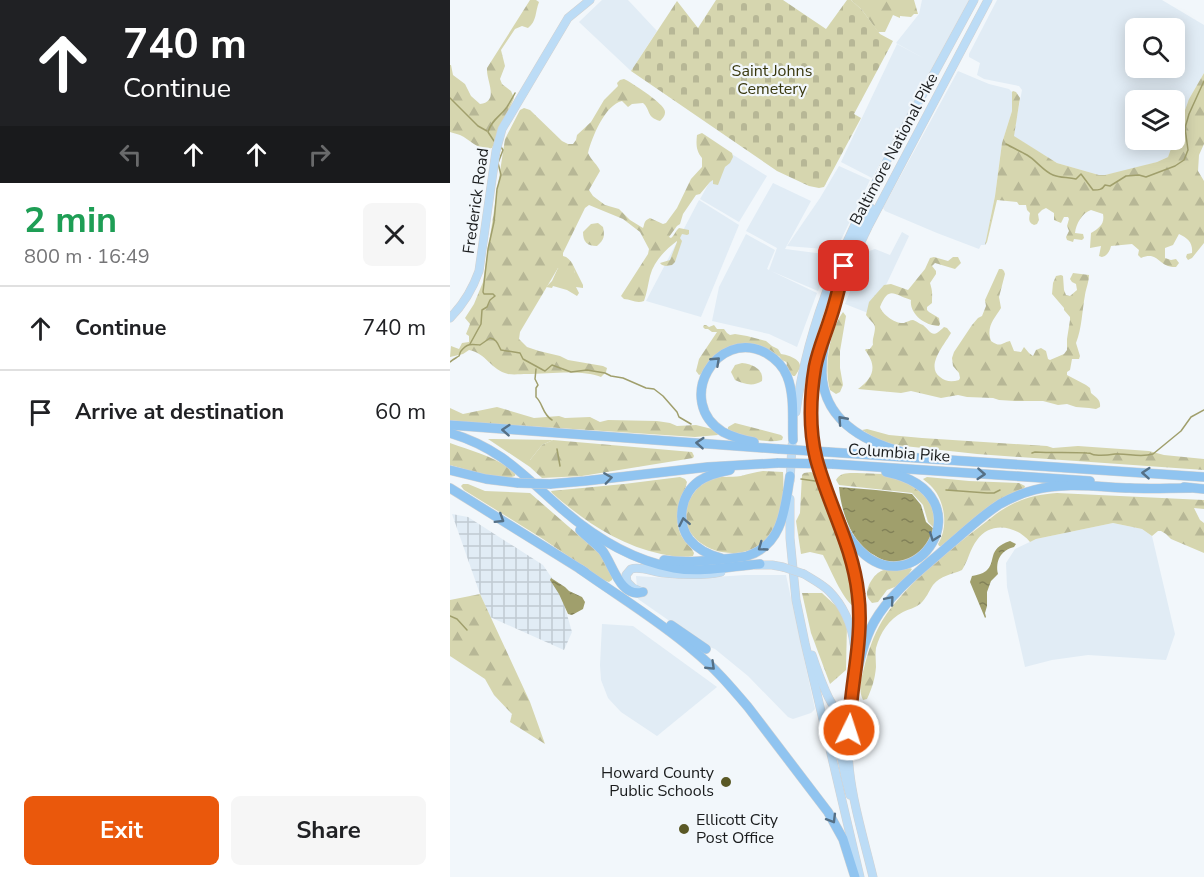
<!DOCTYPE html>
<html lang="en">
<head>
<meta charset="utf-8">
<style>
	body { margin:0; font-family:"Nunito Sans",sans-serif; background:#f6f6f6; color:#202124; height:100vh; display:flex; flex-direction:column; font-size:22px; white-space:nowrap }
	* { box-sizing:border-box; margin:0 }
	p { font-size:20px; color:#757577 }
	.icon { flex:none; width:33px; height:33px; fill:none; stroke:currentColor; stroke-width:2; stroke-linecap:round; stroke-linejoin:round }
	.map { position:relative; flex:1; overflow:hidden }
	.details { display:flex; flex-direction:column; background:#fff; width:450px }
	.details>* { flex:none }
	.banner { background:#202124; color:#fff; overflow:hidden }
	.controls { position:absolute; left:675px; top:18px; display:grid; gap:12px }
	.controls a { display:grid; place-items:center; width:60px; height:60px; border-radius:9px; background:#fff; box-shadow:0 3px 15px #0003; font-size:30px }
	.pin { position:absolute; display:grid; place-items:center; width:51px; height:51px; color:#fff; margin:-26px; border-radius:12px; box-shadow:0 3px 9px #0006 }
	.me { position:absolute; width:66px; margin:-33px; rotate:4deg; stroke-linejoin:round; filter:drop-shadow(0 0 4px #0008) }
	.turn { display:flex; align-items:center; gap:21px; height:126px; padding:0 24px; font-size:27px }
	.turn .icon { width:78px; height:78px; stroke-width:2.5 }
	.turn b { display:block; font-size:42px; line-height:51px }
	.lanes { display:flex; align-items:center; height:57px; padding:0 24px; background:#0003; justify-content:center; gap:30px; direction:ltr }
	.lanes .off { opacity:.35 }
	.round { display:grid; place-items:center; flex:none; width:63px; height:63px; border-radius:9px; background:#f6f6f6 }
	.head { display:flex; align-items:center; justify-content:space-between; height:102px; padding:0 24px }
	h1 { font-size:36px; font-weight:700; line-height:45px; color:#1e9e55 }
	.action { display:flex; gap:12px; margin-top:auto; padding:12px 24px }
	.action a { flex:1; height:69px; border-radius:9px; background:#ea580c; color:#fff; font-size:24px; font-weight:700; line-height:69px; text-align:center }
	.action a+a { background:#f6f6f6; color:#202124 }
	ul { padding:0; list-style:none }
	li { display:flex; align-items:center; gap:18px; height:84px; padding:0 24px; border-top:2px solid #e0e0e0 }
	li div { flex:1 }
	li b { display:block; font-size:22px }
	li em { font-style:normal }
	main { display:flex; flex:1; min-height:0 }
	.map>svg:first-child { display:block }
	.built { fill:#e1ecf5; fill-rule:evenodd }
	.industrial { fill:url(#industrial-grid) }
	.green { fill:#d6d6af }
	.forest { fill:url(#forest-firs) }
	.cemetery { fill:url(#cemetery-stones) }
	.water { fill:url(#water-ripples) }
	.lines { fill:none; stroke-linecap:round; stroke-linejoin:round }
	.stream { stroke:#a09f6c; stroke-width:1.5 }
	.major-casing { stroke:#d1d2d2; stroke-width:9 }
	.highway-casing { stroke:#d1d2d2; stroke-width:10 }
	.major { stroke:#bcdcf6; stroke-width:8 }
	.highway { stroke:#90c4f0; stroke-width:9 }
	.major-bridge-casing { stroke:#d1d2d2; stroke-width:9; stroke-linecap:butt }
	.highway-bridge-casing { stroke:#d1d2d2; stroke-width:10; stroke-linecap:butt }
	.major-bridge { stroke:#bcdcf6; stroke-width:8 }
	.highway-bridge { stroke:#90c4f0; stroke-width:9 }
	.oneway { stroke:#557086 }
	.route-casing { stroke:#983908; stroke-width:15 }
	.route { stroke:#ea580c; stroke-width:10 }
	.poi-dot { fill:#5a5825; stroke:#f2f7fb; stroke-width:2 }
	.labels { text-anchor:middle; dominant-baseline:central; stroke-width:4.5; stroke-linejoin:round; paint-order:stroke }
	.park-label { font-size:16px; fill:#39380e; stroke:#f2f7fb }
	.street-label { font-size:16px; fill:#1a1c1d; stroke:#f2f7fb }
	.poi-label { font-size:16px; fill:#1a1c1d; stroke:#f2f7fb; text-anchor:end }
</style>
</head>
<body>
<main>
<section class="details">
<div class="banner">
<div class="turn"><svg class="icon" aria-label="ahead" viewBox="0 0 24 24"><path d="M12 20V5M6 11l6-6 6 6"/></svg><div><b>740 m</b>Continue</div></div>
<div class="lanes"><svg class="icon off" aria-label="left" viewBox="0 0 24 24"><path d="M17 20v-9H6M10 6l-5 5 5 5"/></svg><svg class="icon" aria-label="ahead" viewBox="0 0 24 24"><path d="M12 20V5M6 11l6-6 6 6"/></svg><svg class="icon" aria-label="ahead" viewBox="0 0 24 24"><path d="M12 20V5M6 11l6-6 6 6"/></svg><svg class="icon off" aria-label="right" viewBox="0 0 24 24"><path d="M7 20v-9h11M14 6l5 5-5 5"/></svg></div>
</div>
<div class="head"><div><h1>2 min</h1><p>800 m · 16:49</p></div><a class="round"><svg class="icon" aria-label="close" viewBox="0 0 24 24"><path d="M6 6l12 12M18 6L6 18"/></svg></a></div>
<ul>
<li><svg class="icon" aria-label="ahead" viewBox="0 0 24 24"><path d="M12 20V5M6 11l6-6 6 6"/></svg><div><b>Continue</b></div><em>740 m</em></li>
<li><svg class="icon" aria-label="arrive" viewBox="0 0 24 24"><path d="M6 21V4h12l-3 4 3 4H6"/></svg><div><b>Arrive at destination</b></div><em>60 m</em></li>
</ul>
<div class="action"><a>Exit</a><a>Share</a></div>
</section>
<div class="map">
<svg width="754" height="877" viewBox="0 0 754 877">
	<defs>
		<pattern id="industrial-grid" width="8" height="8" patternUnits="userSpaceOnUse" patternTransform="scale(1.5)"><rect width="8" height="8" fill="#e1ecf5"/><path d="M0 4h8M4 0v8" fill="none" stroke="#c0cad2"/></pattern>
		<pattern id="forest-firs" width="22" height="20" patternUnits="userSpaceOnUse" patternTransform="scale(1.5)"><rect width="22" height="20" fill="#d6d6af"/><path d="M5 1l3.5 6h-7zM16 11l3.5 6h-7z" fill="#b7b796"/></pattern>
		<pattern id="cemetery-stones" width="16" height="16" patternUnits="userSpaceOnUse" patternTransform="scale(1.5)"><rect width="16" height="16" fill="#d6d6af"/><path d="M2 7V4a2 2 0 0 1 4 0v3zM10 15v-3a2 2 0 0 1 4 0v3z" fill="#b7b796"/></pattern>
		<pattern id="water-ripples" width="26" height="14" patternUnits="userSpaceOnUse" patternTransform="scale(1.5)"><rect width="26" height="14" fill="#a09f6c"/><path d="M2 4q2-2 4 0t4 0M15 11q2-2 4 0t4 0" fill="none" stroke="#828158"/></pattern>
	</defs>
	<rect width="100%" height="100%" fill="#f2f7fb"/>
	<g class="built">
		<polygon points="152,0 178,0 207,31 181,71 129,22"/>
		<polygon points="472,0 519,0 422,178 391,162 447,44 475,59 446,43 469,14"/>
		<path d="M547 0H712L754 25V73L739 99 718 157 707 162 683 169 655 175H649L607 163 563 136 572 90 569 86 534 79 527 75 530 63 519 57V54ZM686 28H724V68H686ZM686 100H724V140H686Z"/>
		<polygon points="508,71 539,84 559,89 562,92 562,111 552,143 545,196 535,245 531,245 529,249 487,233 435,211 433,208"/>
		<polygon points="277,151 317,176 289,222 250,199"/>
		<polygon points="389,166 420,180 386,250 337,246 370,198"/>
		<polygon points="323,183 361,201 335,249 382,255 368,291 321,271 367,293 347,347 319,334 262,321 269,287 296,234 325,250 317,269 319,270 327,248 296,231"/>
		<polygon points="249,200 289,225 251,317 196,301"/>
		<polygon points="452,232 459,236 437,283 418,313 395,304 416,252 425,249 440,255"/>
		<polygon points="663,523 692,529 702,536 725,634 716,660 638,655 602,660 575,667 557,587 556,563 565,549 586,539"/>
		<polygon points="295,575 336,575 365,709 361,713 343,719 338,717 298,676 265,649 254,645 188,599 186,576 234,579"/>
		<polygon points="152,624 183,626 267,687 207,736 171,712 158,698 151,680 150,665"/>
	</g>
	<polygon class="industrial" points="2,514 18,517 93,565 110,590 122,632 114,650 40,617 30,594"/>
	<g class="green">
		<polygon points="121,261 133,285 133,288 126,287 129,293 127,296 117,290 103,286 102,288 96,287 102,281 108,268 125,273"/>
		<polygon points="38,439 43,439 103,440 92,445 80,460 80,467"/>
	</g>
	<g class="forest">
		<path d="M80 0H86L89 2C85 12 87 21 78 28L72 26 65 29 51 50 55 66 50 79 52 84 61 91 64 98 42 148C29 152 21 140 10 135 7 134 3 133 0 132V65H1L3 75 15 84 21 96 30 104C50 101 36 81 37 68Z"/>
		<polygon points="401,0 464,0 468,14 464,14 461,17 450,16 450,18 443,15 435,32 428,32 412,10"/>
		<path d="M754 73V144L749 155 748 171 754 181V243L742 258 738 260 736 257 737 254 742 253C743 243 738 238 729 234L723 245 715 248V258L721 260 726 259 729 263 726 267C708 268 709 250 691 258L688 255 689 250 682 244 661 246C660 251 657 256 652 257L649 256 651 246 640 248 641 233C649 228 655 224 653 214L641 210C632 213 626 224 625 233L633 234 634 238 632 240 624 239 623 242 617 240 616 237 619 231 617 226 619 219 618 217H614L611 223 604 220V213L596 208 592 210 588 214 589 220 587 224 584 225C578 222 579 219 580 213L577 210 576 205H569L567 202 547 200 537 242 535 245 545 196 552 143 562 111V92L563 91 566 92 570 98 564 136 607 163 649 175H655L707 162 718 157 739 99Z"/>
		<path d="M174 79C181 82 211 102 214 109 217 114 213 118 210 121 196 117 201 110 193 103L182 104 178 107 172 101C155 105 142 137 138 153 141 160 148 165 150 171L139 190 143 196 155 205 169 209 180 220 193 228C195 224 193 221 200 218L213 224 216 223 227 208 241 179 252 167V158C246 151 246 144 247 135L252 133 282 153 283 157 280 163 275 167 268 185 263 184V180L260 182 250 194 246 195 233 214 230 224 227 226 219 237 221 238C225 235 225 231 229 228L239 230V234L237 235 232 234 230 238 232 241 225 262 222 265C218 266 213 267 210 263L220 260 227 242V241C215 250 204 261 200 276 198 284 197 293 194 301 186 304 181 299 174 299L171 296 198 254 199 249 190 232 173 219 139 205 135 208 113 253V256C123 258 126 272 125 281L124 282 117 280 109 275V269L108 268 70 332 69 339 77 347 89 351 110 356 118 360 153 366 157 368 156 372 151 377C131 369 99 374 77 374 71 374 64 375 58 374 41 370 36 353 19 350L13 354 0 357 1 346 9 349 12 343 19 342V336L16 334 20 324 15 318 24 304 33 282 55 139 70 110 74 108 80 110 112 141 118 144H123L126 140 127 135 141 122 154 100 168 86 167 83 170 80Z"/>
		<path d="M148 223 153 227C155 236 154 240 147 246 137 246 133 242 133 232L141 224Z"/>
		<path d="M484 257 498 261 503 257H508L511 263 505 269 485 263 482 266 486 271V274L480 283C483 293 482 293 482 303L477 307V310L479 312 489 318 490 324 489 326C474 326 459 313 461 300 444 295 439 285 430 307 432 314 445 324 454 323 457 322 460 320 463 320 464 320 472 325 473 325 482 333 482 339 494 327L497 328 501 333C495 344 475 366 490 377 496 382 502 382 509 380L510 378 509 373 503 366 502 358 504 352 522 325 528 318 532 316 536 306 535 300 549 269H552L554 271 555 274 549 297 551 308C544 319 536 327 541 341 551 348 551 343 560 341L564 351 571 352 574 347 579 353 583 356 586 350 591 348 596 351 598 359 600 360 614 354 617 350V339L620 320V317L614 310V308L602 294 603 283 606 276 611 275 613 276 614 290 616 295 620 296 627 290 626 284 622 282 620 279 623 273 639 275C639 282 636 288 635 295 632 311 632 328 626 343L630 356 629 359H622L620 370 617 372V375L636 385 640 388 641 393C645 397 651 399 650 407L646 409 639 408 626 407 617 404 608 405 593 401H565L549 400 543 398 517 397 508 395 491 398 461 391 451 393 408 389C423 378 428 367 415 350L416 349H420C425 341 422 348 423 339 427 322 425 327 416 315L419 302 434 285 441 284 458 290 475 269 480 258Z"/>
		<path d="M393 312 396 316 390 351V368L393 385 390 392 386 394 380 390C374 368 379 331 393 312Z"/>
		<path d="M254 325H256L259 327 264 325 267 329H274L277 333 280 335 285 334 297 336 316 341 322 346 328 349 331 354C338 355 351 359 350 367 350 368 346 375 345 376H343L335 367 337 364 336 362 332 360 329 356 325 355 321 351 301 344 267 354 259 361 251 374 249 375 246 371 249 359 267 332H262L258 329H255L253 327Z"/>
		<path d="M292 363C302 364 314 369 312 381 303 387 294 384 285 380L281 372 285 365Z"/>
		<polygon points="47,407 84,418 109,416 115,418 140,417 150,422 158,420 207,421 220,423 227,426 246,425 266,430 268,435 245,437 15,422 0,420 0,408 13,414"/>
		<path d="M285 423 331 435 333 437 332 440C313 444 296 437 278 430V427Z"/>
		<polygon points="417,429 439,435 472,438 597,446 603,448 628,446 699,451 714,455 754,459 754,470 527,454 445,445 427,439 412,430"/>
		<polygon points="103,440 242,452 244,456 243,458 132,476 92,478 80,467 80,460 92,445"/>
		<path d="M0 443C22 451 46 457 65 472V476C50 482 16 469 0 465Z"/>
		<path d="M313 471 333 472C334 486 333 514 327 527 325 531 321 534 318 537 289 572 222 545 238 503 242 494 249 485 259 480 270 475 280 478 291 476 298 474 305 472 313 471Z"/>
		<path d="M361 472 368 476 372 486C379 510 410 586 403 606 392 598 380 568 373 555L360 552 351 554 346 521 350 513 352 475 354 473Z"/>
		<path d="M407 473 433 474 465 485 482 505 485 529 478 522 473 505 462 493 389 485 386 480C390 472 400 473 407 473Z"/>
		<path d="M230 477 235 479 237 482C232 502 222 511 230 533 233 541 241 546 244 553L243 556C232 558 221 556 211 554 169 545 134 521 102 493L101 491 174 484Z"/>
		<path d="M477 477 519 481 569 483 575 486 574 489 493 546H489L488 544C499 527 495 499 480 485 478 483 475 481 473 479Z"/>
		<polygon points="13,484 18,484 35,491 80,493 149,553 163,575 162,580 159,582 153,580 93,539 14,490 11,486"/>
		<path d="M607 493 754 500V509L744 508 750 520 754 523V553L721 539 716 534 711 531H708L702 536 692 529 663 523 586 539 580 542C566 525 540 521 527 540 520 549 518 561 512 570 501 575 491 575 483 585 479 591 476 599 470 604 465 608 459 609 453 612 439 619 430 633 426 648 425 655 426 661 426 667 425 679 422 688 417 699L413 700C408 690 411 679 414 668 418 652 423 636 432 621 458 580 508 544 546 514 566 500 582 495 607 493Z"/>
		<path d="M460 568 462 569 455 580 450 585 437 590 428 602 422 603C420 600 417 598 417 594 417 585 425 572 434 570 439 569 444 571 449 570 453 570 456 569 460 568Z"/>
		<polygon points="352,593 372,593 386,606 397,623 396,670 380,684 361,633"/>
		<polygon points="30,594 80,702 95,744 60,722 62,714 44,695 35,679 0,656 0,600"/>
	</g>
	<polygon class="cemetery" points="266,0 333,0 376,29 397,0 401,0 412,10 430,34 443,41 404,114 411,118 374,187 369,188 359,186 327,171 181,71 227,1 248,28"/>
	<g class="water">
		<path d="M389 487 426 490 462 494 471 505 476 522 485 530C483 536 481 543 477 547 462 564 443 568 424 555 420 553 415 551 412 547 398 530 391 509 389 487Z"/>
		<path d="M560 541 566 544 564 547C551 550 545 561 548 574L541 581 537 592V606L535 613 536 617 535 618 520 582 522 576C527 575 532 574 536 571 547 562 536 549 560 541Z"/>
		<polygon points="101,578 115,587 119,591 132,597 135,602 133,609 122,615 118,614 109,594 100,580"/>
	</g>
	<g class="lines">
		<g class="stream">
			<polyline points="0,98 28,126 37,131"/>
			<path d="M44 141 38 132C42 119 50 117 57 107 60 102 63 97 65 93"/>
			<path d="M556 144C563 148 570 151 577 155 586 160 593 171 603 175 610 178 618 177 626 179L631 174 643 190C649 190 652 190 655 185L660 186 676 176 689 175 696 177 725 166 734 160 738 150 735 128 739 114 754 81"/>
			<polyline points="20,344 31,324 32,310 37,307 40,300 45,296 43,294 34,294 33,292 38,249 44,222 47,189 51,175 48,163 53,150 51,147"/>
			<path d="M0 362C2 360 6 358 9 356 10 354 10 352 11 351 17 343 22 344 30 345L40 338C47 339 48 345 51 350L70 353 73 359 93 370 95 371 102 365 121 372 137 370 155 373 161 376 173 378 196 388 204 389 213 396 227 412 229 417 241 424"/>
			<path d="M86 369 85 379 88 385 86 388V397C93 403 92 414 102 420"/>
			<polyline points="107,449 110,466"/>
			<path d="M582 453 585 452C603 453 620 452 637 453 644 453 640 455 646 455 653 456 659 455 665 454 678 453 689 458 703 454L731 431 741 417 754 410"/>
			<polyline points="351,479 365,481"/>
			<polyline points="496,490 537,493 544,493 550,490"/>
			<polyline points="0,616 7,619 17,630"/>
		</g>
		<g class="major-casing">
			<g id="major">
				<polyline points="394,268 400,250 421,208"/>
				<path d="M0 318C13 305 23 288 29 271L46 151 52 129 118 18 140 0"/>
				<polyline points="378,324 398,269 418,227 538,0"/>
				<path d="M370 347C355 403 360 448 381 502"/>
				<path d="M346 412C358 317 399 232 443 149 470 99 497 50 524 0"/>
				<polyline points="340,481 342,445"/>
				<polyline points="340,499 340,538 346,600 355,643 410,877"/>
				<path d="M391 530C402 559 411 590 410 622 409 637 406 653 405 668"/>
				<polyline points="306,565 322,565 333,567"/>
				<path d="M354 574C362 579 372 584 379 591 393 605 402 625 404 644"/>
				<path d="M192 592 183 588 177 582 176 575 181 569C191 566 203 572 214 573 233 575 252 576 271 572"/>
				<path d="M362 655C366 667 378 701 386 709 389 712 395 712 399 713"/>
				<path d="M403 686C401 706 398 726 398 746 398 789 413 835 423 877"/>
				<polyline points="373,718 381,721 385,726 396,780 400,795"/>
			</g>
		</g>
		<g class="highway-casing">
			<g id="highway">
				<path d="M380 319C377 334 372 350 372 365 369 418 412 442 457 453"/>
				<polyline points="0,425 329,449"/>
				<path d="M0 433C51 448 74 476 112 509 144 537 182 560 224 568 252 573 282 566 310 564"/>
				<path d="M304 442C293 440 283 437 273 432 224 402 266 327 316 353 326 359 333 366 337 376 345 396 342 419 343 440"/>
				<polyline points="378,452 754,477"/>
				<polyline points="382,464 640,481"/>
				<polyline points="0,470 36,479 68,483"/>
				<polyline points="100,484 135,481 258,467 328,463"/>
				<polyline points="734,487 754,489"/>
				<polyline points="0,488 135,572"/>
				<path d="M379 498C387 514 394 533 406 546 464 613 542 494 436 472"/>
				<path d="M130 530C137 537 145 543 152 550 163 564 170 599 193 592"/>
				<path d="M271 558C259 555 247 549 239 539 226 521 231 494 249 481 258 475 269 472 280 470"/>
				<path d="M214 560C234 563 253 561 274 559 281 558 289 558 297 556 333 545 335 508 340 476"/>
				<path d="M130 569C168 596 208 620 243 650 264 667 281 687 298 707L378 812 393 839 405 877"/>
				<polyline points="221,625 256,649"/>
				<path d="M403 692C408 669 412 644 424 622 441 592 471 570 497 547 514 533 531 516 550 504 561 498 572 493 584 490 615 482 649 487 680 488 700 489 720 488 740 488"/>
			</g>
		</g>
		<use href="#major" class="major"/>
		<use href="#highway" class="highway"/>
		<g class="major-bridge-casing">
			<polyline id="major-bridge" points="333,567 354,574"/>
		</g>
		<g class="highway-bridge-casing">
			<g id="highway-bridge">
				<polyline points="329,449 378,452"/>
				<polyline points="328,463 382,464"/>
				<polyline points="68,483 100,484"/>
			</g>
		</g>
		<use href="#major-bridge" class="major-bridge"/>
		<use href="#highway-bridge" class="highway-bridge"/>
	</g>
	<defs><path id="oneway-chevron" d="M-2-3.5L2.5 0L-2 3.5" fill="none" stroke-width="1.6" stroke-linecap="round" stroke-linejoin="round" transform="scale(1.5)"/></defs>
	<g class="oneway">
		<use href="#oneway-chevron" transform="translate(266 361) rotate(-43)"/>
		<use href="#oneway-chevron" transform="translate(392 420) rotate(-132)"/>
		<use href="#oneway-chevron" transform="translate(56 430) rotate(-176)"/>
		<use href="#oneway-chevron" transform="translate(250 443) rotate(-176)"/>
		<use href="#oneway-chevron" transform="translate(696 473) rotate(-176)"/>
		<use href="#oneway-chevron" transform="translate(531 474) rotate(4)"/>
		<use href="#oneway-chevron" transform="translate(158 478) rotate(-8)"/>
		<use href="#oneway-chevron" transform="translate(50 519) rotate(32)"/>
		<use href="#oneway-chevron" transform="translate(234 522) rotate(-101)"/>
		<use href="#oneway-chevron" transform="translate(484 537) rotate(111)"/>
		<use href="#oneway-chevron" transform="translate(312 547) rotate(144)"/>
		<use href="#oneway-chevron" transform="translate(440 600) rotate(-50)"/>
		<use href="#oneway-chevron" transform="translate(261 666) rotate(44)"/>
		<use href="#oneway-chevron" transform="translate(382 819) rotate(59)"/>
	</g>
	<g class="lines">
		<g class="route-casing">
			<path id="route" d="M394 266C390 284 386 302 380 319 375 335 368 351 365 367 360 397 359 429 366 458 378 504 403 546 408 594 414 639 400 685 399 730"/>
		</g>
		<use href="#route" class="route"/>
	</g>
	<g class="poi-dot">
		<circle cx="276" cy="782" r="6"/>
		<circle cx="234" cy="829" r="6"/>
	</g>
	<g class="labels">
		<g class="park-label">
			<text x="322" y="71">Saint Johns<tspan x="322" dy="18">Cemetery</tspan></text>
		</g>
		<g class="street-label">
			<text transform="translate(444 149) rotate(-62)">Baltimore National Pike</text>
			<text transform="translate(26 201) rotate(-82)">Frederick Road</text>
			<text transform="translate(449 453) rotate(4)">Columbia Pike</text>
		</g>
		<g class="poi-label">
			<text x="264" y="773">Howard County<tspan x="264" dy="18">Public Schools</tspan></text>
			<text x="246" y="820" text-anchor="start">Ellicott City<tspan x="246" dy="18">Post Office</tspan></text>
		</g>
	</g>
</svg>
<div class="controls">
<a><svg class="icon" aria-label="search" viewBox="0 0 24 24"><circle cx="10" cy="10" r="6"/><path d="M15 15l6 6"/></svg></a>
<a><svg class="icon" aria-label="layers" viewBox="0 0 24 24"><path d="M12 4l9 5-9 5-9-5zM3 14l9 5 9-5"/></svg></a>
</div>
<div class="pin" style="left:394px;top:266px;background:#d93025"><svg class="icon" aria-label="arrive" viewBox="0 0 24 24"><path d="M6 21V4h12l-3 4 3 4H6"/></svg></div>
<svg class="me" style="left:399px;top:730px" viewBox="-20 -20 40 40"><circle r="17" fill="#ea580c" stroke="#fff" stroke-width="3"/><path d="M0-11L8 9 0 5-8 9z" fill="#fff"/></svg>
</div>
</main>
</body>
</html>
